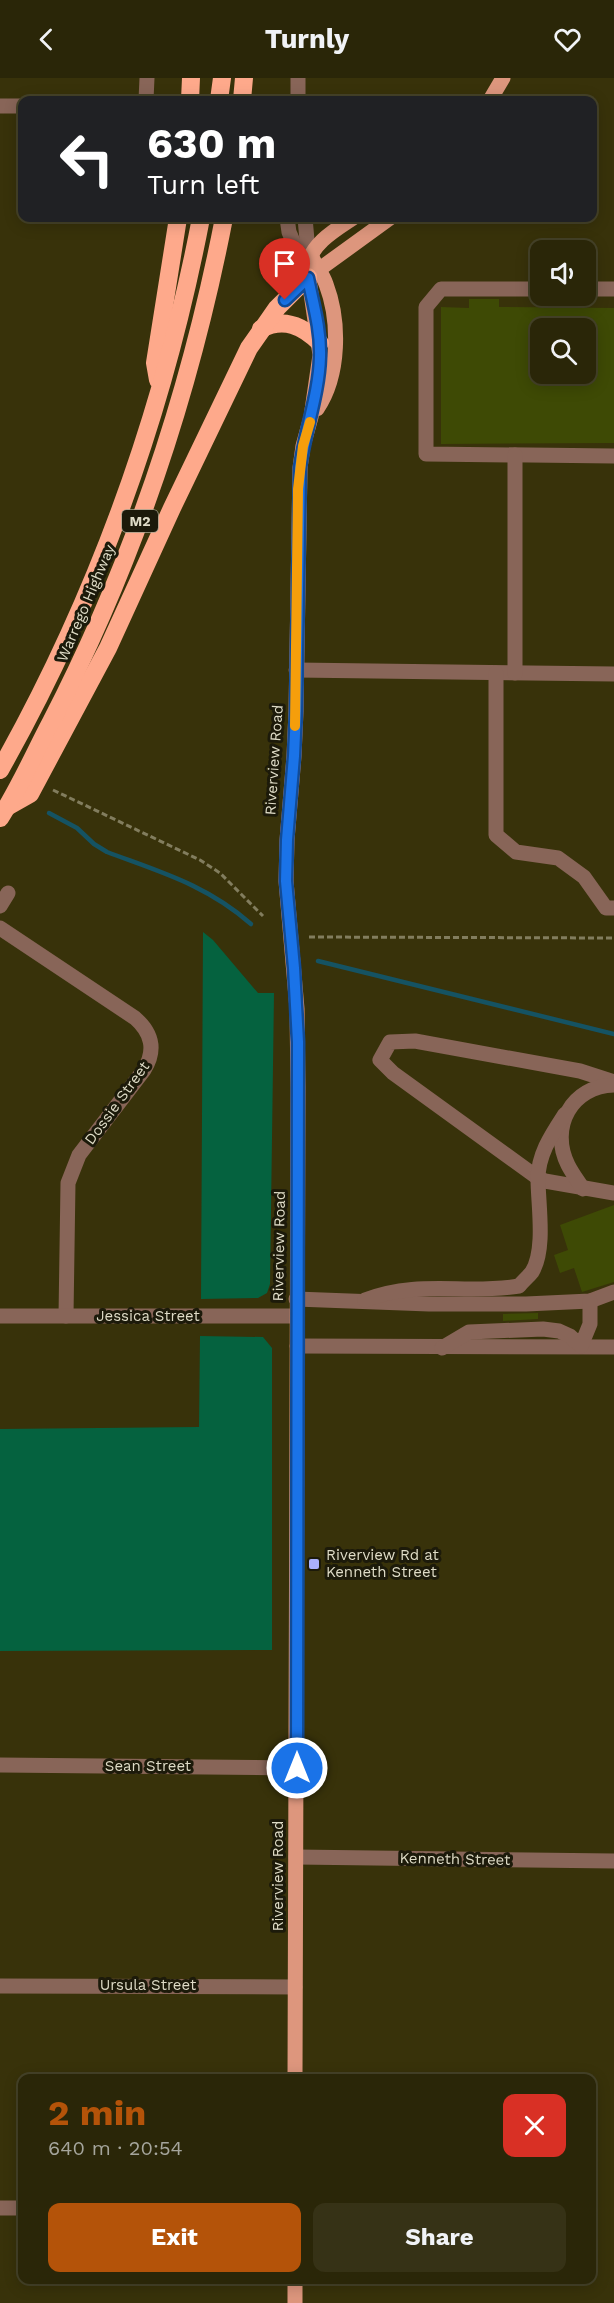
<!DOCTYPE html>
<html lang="en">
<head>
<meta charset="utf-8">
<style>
	body { margin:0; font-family:"Work Sans",sans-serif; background:#363216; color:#f1f3f6; height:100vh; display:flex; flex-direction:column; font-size:22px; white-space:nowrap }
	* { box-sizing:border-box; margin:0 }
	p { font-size:20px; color:#a5a59c }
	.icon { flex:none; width:33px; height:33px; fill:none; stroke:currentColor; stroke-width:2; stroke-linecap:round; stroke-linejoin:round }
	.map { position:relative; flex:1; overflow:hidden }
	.panel { position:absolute; left:18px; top:1996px; width:578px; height:210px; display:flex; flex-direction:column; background:#2a2608; border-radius:12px; box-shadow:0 3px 15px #0003,0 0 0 2px #464329 }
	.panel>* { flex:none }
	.top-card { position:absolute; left:18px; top:18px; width:579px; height:126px; border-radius:12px; box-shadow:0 3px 15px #0003,0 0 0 2px #464329; background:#202124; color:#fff; overflow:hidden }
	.buttons { position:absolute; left:530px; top:162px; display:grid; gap:12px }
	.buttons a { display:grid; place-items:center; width:66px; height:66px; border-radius:12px; background:#2a2608; box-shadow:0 3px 15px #0003,0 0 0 2px #464329; font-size:30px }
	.pin { position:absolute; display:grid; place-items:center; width:51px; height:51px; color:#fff; margin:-62px -26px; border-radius:50% 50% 50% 0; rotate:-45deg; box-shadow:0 0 6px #0007 }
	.pin .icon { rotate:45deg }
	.me { position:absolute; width:66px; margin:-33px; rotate:0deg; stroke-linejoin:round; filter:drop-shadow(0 0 4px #0008) }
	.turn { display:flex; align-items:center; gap:21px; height:126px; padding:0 30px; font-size:27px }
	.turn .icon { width:78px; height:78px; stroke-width:2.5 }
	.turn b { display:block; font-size:42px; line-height:51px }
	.round { display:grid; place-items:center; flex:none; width:63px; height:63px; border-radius:12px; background:#363216 }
	.summary { display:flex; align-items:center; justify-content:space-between; height:102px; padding:0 30px }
	h1 { font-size:36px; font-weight:700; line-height:45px; color:#b45309 }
	.button { display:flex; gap:12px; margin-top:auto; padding:12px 30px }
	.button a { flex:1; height:69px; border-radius:12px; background:#b45309; color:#fff; font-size:24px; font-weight:700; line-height:69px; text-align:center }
	.button a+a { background:#363216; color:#f1f3f6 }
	header { display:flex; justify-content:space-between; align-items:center; height:78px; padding:0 30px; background:#2a2608; font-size:27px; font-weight:700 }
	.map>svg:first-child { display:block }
	.green { fill:#05623f }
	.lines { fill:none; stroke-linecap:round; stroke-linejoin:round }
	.stream { stroke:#155363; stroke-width:4.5 }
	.building { fill:#3e4a05; fill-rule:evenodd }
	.path { stroke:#827d5e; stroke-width:3; stroke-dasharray:6 3; stroke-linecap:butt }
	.minor { stroke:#886558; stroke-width:15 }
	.major { stroke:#dd967d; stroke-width:15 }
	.highway { stroke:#fea98b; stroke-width:18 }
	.route-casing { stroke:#114b97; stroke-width:15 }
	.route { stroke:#1a73e8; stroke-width:10 }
	.slow { stroke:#f59e0b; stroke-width:10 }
	.poi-dot { fill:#aab0fb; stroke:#1c1a0a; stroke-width:2 }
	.labels { text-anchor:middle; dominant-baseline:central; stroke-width:6; stroke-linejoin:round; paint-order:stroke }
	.shield { fill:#1c1a0a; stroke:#a4a28e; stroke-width:1.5 }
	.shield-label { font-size:14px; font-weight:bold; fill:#dfdcc7 }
	.street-label { font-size:15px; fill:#dfdcc7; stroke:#1c1a0a }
	.poi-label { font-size:15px; fill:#dfdcc7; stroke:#1c1a0a; text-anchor:start }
</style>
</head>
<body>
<header><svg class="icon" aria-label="back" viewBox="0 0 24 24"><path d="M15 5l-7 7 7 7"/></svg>Turnly<svg class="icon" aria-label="heart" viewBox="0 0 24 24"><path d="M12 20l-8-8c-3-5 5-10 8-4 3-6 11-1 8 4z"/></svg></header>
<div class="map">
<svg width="614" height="2225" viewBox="0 0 614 2225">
	<rect width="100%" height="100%" fill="#38320a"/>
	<g class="green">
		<polygon points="203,854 213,862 258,915 274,915 270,1206 267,1215 258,1220 201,1221"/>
		<polygon points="200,1258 263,1259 272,1270 272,1572 0,1573 0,1351 199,1349"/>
	</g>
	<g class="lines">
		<g class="stream">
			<path d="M49 735 77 750 94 766 107 774C160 794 207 807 251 846"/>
			<polyline points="318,883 614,956"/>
		</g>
	</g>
	<g class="building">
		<path d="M469 221H499V229L614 230V365L441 366V229L469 230ZM540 250H590V296H540Z"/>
		<polygon points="614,1127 614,1204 582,1214 574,1190 560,1195 554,1177 568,1172 560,1147"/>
		<polygon points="538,1235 538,1241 503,1243 503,1236"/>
	</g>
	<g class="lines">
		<g class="path">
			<polyline points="53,712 200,782 220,795 263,838"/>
			<polyline points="309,859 614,860"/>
		</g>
		<g class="minor">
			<polyline points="146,22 147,0"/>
			<polyline points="298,22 298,0"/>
			<polyline points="0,28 22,28"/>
			<polyline points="287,140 289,154 307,196"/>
			<polyline points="305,140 307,162 311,177"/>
			<polyline points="540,211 441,211 426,229 426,376 614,378"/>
			<polyline points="585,211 614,211"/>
			<polyline points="296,592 614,596"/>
			<polyline points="496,595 496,757 516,774 558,780 584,799 606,830 614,830"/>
			<polyline points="515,595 515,377"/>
			<polyline points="0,828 8,815"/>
			<path d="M0 850 135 940C152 955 156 972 144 992L79 1077 68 1105 66 1238"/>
			<polyline points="614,1004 580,993 415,963 390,964 380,982 393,995 538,1100 545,1103 614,1115"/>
			<path d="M583 1111C578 1103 572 1095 568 1087 549 1049 572 1008 614 1007"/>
			<polyline points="296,1221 429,1226 526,1226 590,1223 614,1214"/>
			<path d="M365 1222C420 1201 465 1217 519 1208 523 1203 528 1199 532 1194 546 1171 538 1126 538 1101 538 1076 552 1056 565 1036"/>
			<polyline points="0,1238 296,1238"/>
			<polyline points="297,1268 614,1269"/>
			<polyline points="442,1270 469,1254 543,1251 559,1253 570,1258 581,1268 590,1246 590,1223"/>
			<polyline points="0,1687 297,1690"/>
			<polyline points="296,1779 614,1783"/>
			<polyline points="0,1908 295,1909"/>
			<polyline points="0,2130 22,2130"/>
		</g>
		<g class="major">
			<polyline points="490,22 503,0"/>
			<path d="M311 177C315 187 322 195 326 206 340 243 340 297 317 331"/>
			<polyline points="310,198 390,140"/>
			<path d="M295 2001 298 1009 297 931 286 803 287 762 294 678 296 633 300 390 303 368 311 339 320 277 307 188C312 165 335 152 353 140"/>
			<polyline points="295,2225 295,2202"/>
		</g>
		<g class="highway">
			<polyline points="190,22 191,0"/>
			<polyline points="219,22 222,0"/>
			<polyline points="242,22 244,0"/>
			<path d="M261 251C284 239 303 248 320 265"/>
			<polyline points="158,302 155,285 178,140"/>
			<path d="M0 692C97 520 164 333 201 140"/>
			<polyline points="7,729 30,716 108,570 172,430 249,270 277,230 308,199"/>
			<path d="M0 740C20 709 34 676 51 644 133 485 190 315 224 140"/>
		</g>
	</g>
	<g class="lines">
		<g class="route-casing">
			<path id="route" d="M285 222 308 200C313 225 321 252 320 279 319 316 305 352 300 390L296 633 294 678 287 762 286 803 294 890 298 964 297 1690"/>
		</g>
		<use href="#route" class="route"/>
		<polyline class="slow" points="295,648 298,411 303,368 310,344"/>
	</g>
	<rect class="poi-dot" x="308" y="1480" width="12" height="12" rx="3"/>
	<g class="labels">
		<rect class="shield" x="122" y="432" width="36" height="22" rx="4.5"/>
		<g class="shield-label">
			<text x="140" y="443">M2</text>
		</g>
		<g class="street-label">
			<text transform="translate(86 525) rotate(-67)">Warrego Highway</text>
			<text transform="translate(274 682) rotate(-86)">Riverview Road</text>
			<text transform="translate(117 1025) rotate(-54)">Dossie Street</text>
			<text transform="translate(279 1168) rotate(-89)">Riverview Road</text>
			<text x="148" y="1238">Jessica Street</text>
			<text x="148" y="1688">Sean Street</text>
			<text transform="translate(455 1781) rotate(1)">Kenneth Street</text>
			<text transform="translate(278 1798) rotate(-90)">Riverview Road</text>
			<text x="148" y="1907">Ursula Street</text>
		</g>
		<g class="poi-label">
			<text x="326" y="1477">Riverview Rd at<tspan x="326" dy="17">Kenneth Street</tspan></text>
		</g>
	</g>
</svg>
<div class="buttons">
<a><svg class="icon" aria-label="sound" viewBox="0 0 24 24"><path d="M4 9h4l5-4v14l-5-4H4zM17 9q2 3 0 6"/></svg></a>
<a><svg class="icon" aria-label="search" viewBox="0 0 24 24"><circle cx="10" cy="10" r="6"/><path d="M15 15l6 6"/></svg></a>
</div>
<div class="pin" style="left:285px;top:222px;background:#d93025"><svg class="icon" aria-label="arrive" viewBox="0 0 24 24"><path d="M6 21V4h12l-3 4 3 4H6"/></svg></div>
<svg class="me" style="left:297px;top:1690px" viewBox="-20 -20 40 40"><circle r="17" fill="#1a73e8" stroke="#fff" stroke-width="3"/><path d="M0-11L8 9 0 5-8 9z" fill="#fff"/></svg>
<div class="top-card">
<div class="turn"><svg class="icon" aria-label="left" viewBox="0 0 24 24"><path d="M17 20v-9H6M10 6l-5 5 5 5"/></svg><div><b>630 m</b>Turn left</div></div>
</div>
<section class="panel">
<div class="summary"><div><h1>2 min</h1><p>640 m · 20:54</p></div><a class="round" style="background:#d93025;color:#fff"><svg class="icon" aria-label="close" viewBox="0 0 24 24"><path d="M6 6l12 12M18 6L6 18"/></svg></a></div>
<div class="button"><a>Exit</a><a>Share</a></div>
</section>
</div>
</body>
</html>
